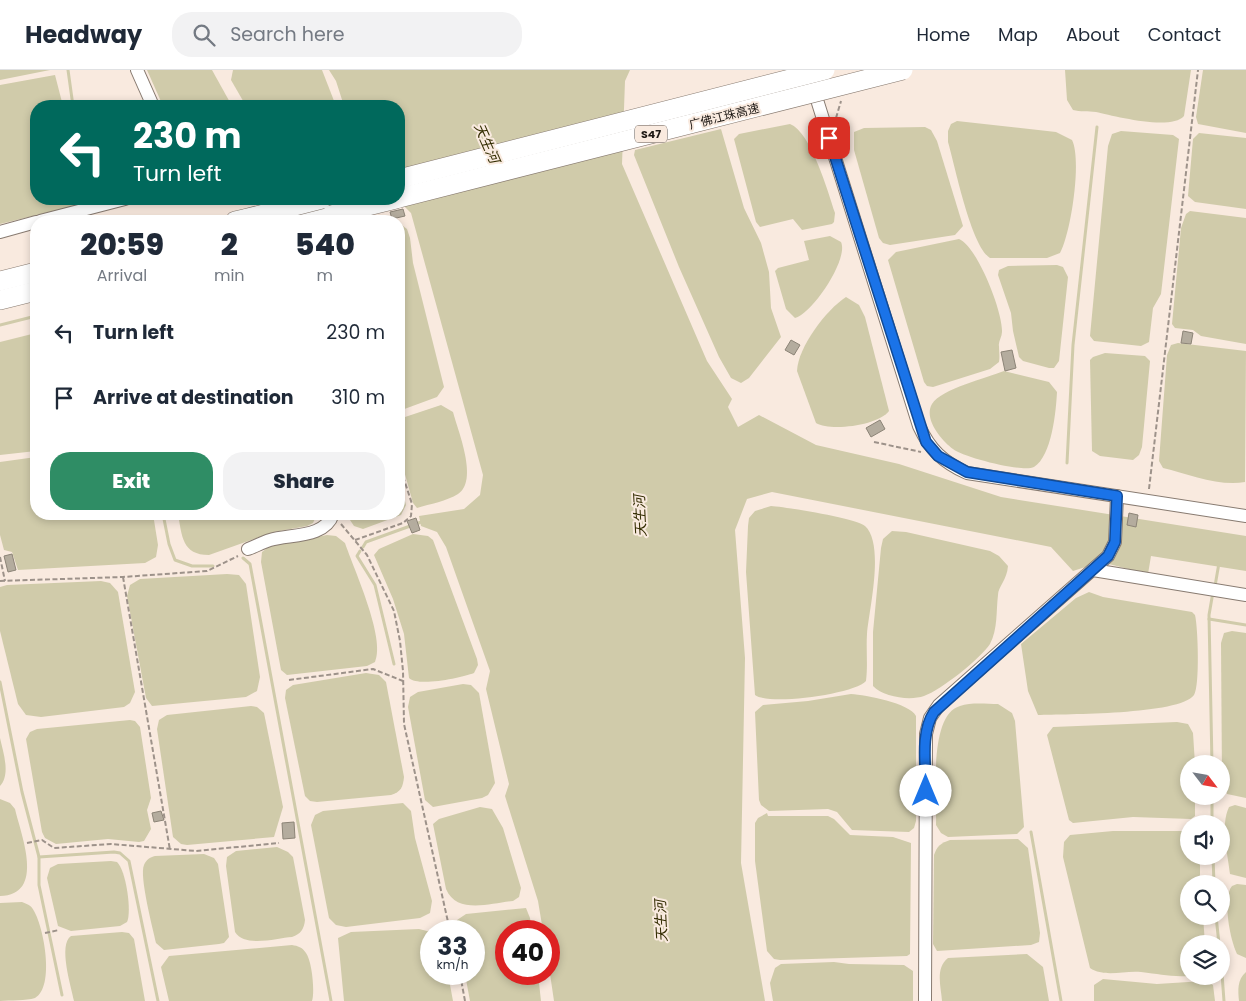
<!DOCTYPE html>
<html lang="en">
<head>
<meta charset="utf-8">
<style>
	body { margin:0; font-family:Poppins,"Noto Sans SC",sans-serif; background:#f2f2f3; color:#1f2937; height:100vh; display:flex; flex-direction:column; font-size:19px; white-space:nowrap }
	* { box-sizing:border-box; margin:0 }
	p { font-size:16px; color:#747a83 }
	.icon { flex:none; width:28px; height:28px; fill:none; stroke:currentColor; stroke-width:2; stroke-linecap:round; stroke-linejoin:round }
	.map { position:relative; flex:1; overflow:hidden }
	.details { position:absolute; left:30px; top:145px; width:375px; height:305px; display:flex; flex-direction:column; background:#fff; border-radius:20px; box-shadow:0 2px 8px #0003 }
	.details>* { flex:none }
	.hud { position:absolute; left:30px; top:30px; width:375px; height:105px; border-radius:20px; box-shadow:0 2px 8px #0003; background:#00695c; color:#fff; overflow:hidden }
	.needle { width:32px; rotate:121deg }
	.tools { position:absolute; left:1180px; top:685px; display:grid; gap:10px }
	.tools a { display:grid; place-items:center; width:50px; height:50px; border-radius:50%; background:#fff; box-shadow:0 2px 8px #0003; font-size:25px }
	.speed { position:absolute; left:420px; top:850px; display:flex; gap:10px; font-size:25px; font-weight:700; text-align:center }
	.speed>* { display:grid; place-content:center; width:65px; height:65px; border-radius:50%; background:#fff; box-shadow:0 2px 8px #0003; line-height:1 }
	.speed small { font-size:12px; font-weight:400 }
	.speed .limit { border:8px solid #d22; background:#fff; color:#111 }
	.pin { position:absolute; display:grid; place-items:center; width:42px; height:42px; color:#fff; margin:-21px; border-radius:10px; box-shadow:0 2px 8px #0006 }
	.me { position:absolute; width:55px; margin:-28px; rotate:0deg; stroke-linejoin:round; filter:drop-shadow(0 0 4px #0008) }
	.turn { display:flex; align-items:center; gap:18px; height:105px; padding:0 20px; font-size:22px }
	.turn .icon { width:65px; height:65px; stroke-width:2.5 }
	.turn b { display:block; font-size:35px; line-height:42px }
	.eta { display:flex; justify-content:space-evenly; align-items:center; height:85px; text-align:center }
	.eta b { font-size:30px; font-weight:800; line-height:35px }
	.cta { display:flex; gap:10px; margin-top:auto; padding:10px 20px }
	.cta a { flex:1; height:58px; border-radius:20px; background:#2f8d65; color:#fff; font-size:20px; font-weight:800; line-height:58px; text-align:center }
	.cta a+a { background:#f2f2f3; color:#1f2937 }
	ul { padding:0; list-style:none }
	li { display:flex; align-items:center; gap:15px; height:65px; padding:0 20px }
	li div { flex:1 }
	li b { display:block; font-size:19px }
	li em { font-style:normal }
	header { display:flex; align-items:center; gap:30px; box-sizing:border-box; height:70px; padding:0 25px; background:#fff; border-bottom:1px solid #e0e1e3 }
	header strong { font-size:24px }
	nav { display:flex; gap:28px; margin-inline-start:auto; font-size:18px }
	.search { width:350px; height:45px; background:#f2f2f3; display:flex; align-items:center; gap:12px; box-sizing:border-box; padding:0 18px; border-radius:20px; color:#747a83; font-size:19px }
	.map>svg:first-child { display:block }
	.water { fill:#d0cbaa }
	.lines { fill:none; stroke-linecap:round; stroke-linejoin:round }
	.stream { stroke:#d0cbaa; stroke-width:3 }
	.building { fill:#b4ac9e; stroke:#8c8477 }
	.minor-casing { stroke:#887b71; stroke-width:14 }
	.highway-casing { stroke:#887b71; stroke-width:20 }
	.path { stroke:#9d928a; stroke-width:2; stroke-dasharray:5 2.5; stroke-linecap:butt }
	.minor { stroke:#fff; stroke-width:12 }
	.highway { stroke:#fff; stroke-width:19 }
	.highway-bridge-casing { stroke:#887b71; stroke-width:20; stroke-linecap:butt }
	.highway-bridge { stroke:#fff; stroke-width:19 }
	.route-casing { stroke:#114b97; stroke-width:12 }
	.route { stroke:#1a73e8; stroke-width:9 }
	.labels { text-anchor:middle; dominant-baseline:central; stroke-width:4; stroke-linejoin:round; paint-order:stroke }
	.shield { fill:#f9eadf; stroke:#5f5751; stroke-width:1 }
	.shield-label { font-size:11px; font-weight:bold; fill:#1d1814 }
	.street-label { font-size:12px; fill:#1d1814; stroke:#f9eadf }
	.water-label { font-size:14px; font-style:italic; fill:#322c01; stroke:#f9eadf }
</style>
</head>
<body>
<header>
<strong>Headway</strong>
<div class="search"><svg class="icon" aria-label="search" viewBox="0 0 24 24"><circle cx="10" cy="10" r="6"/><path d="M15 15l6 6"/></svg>Search here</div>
<nav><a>Home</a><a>Map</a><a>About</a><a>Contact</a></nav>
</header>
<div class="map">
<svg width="1246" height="931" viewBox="0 0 1246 931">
	<rect width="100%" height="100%" fill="#f9eadf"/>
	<g class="water">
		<polygon points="0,0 50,0 0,10"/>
		<polygon points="147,0 212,0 232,36 163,36"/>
		<polygon points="233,0 322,0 336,36 246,36 231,10"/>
		<polygon points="329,0 630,0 625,11 622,94 707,291 732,329 728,337 738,357 759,345 816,375 899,394 1001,427 1246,466 1246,501 1151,486 1148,504 1101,492 1073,501 1051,477 772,422 747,429 735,460 745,588 741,793 765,931 554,931 549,897 549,861 543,861 538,831 505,726 509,714 486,619 490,601 446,477 437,462 421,456 419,446 464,439 480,425 483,405 411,143 397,129 399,36 344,36 336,11"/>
		<path d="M1065 0H1191L1184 46C1171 61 1114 46 1096 42 1088 41 1080 42 1073 40L1067 30Z"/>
		<polygon points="1203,0 1246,0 1246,63 1198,54 1196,47"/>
		<polygon points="55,5 63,36 36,36 36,129 83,130 74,136 0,154 0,15"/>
		<path d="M957 51 1056 62 1072 70C1082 90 1071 163 1060 183L1047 188H990C971 176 955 96 948 72V61L951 54Z"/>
		<path d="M790 54C811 62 828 122 835 143L834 152 832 154 802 160 793 149 760 157 756 152 734 69 739 64Z"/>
		<polygon points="925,57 931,60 937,71 963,156 955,165 890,175 883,173 879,168 854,80 854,62 864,58"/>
		<polygon points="721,59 744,138 761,173 769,202 771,238 781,267 749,308 741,313 731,308 719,287 679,197 634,85 635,80"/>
		<polygon points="1121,61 1173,65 1179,69 1161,224 1153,238 1149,272 1141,276 1094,271 1090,266 1108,76 1112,64"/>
		<polygon points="1199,63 1246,68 1246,139 1195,132 1188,126 1193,69"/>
		<polygon points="1190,141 1246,148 1246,274 1201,266 1193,260 1175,258 1172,254 1181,158 1186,144"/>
		<polygon points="399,153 407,159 410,168 413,193 444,317 437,327 399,341"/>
		<path d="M830 166 841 172C849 189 812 244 795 248L786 239 775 201 778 198 809 190 804 171Z"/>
		<path d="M959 169C977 176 1003 242 1002 262 1002 267 998 272 999 276 999 282 1000 286 999 292L990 299 933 317 927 316 924 312 888 190 896 182Z"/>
		<polygon points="1057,195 1063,197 1068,207 1059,291 1054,298 1049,298 1023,291 1019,287 1013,261 1011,243 998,205 999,200 1008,196"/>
		<path d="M846 227 859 235 865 247 889 341C879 355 831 362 816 353L797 301C798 277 826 240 846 227Z"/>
		<polygon points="36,263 36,381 0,385 0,272"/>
		<path d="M1178 273 1246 281 1245 412C1220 417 1188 404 1163 398L1159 391 1167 285 1171 275Z"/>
		<polygon points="1105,283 1145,286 1150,291 1142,377 1139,385 1133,390 1100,386 1092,381 1090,290 1093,287"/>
		<path d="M1004 301 1049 312 1057 322C1056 341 1052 386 1034 397 1023 403 963 387 953 379 942 371 923 349 932 334 941 319 987 308 1004 301Z"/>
		<path d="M441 335 453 342C458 361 479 411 458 424 447 431 430 434 417 438L413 433 399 383V349Z"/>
		<polygon points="36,387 36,444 153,444 158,475 156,487 145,493 18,500 12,482 4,480 0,465 0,392"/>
		<polygon points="399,408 406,435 401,445 363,459 354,456 346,444 399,444"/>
		<path d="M771 436C786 437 855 448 865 456 885 474 869 540 867 564 866 580 868 595 866 611 855 624 769 636 755 625L746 502 748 456 749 448 755 441Z"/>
		<path d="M178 444H317L313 453 307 456 274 462 209 485C182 485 182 466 178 444Z"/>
		<path d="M892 461 906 462 990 481 999 486 1008 496C1007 510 998 517 998 525 996 541 998 559 990 574 980 589 941 620 924 626 910 631 883 627 873 616V562L881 478 883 469Z"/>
		<path d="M413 464 428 466 433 470 477 589 478 595 474 603C461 608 418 617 409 608L404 564 393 529 374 485 379 479Z"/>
		<path d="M327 465 336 466 345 473C354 500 386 568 375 592L367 596 287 605 281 600 261 492 262 482 270 476Z"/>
		<polygon points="227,504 239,505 246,514 260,607 257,621 246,627 152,636 146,628 127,526 130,515 140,509"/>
		<polygon points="101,511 110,513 118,522 135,622 130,633 124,637 41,647 26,645 18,634 0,561 0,517 7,515"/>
		<path d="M1089 522 1103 527 1192 542 1195 545C1198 557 1200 616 1194 625 1180 645 1064 644 1038 645L1028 621 1021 574 1076 528Z"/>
		<polygon points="1232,561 1246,563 1246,728 1227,724 1222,707 1221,573 1224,563"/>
		<path d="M366 603 379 605 386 612 404 707C403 717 401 722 391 725L317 732 310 731 305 726 285 628 286 620 293 615Z"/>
		<polygon points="463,614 471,615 479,623 495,713 488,725 482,728 433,737 425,730 408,637 410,627 418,622"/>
		<path d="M851 624C866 625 909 633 916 646V751L914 758 909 762 852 760 837 742 828 739 769 741 761 735 759 730 755 642 763 635 808 631Z"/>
		<path d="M998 634 1012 643 1015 651 1024 757 1017 764 948 767 941 763 936 755C937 729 928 645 960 636 971 632 987 634 998 634Z"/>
		<polygon points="251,636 257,637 264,643 283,737 274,767 187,775 181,774 173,767 157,659 159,650 167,645"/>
		<polygon points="130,650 135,651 140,657 151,728 147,740 151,759 144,771 139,772 108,769 56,774 45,768 42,762 26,669 30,662 37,659"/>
		<polygon points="1177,652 1188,654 1193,663 1195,694 1189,694 1189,726 1195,726 1195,746 1191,749 1133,747 1073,753 1069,750 1047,665 1053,657"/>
		<path d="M0 668C3 682 11 704 0 716Z"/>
		<path d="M0 729 10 733 15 739C21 765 46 825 0 826Z"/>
		<polygon points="403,733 411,741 415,768 432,831 430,843 420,848 346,857 336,855 329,848 311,755 315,745 323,741"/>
		<path d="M1235 735 1246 738V808L1230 804C1228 784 1220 756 1229 737Z"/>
		<path d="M480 737 492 739 503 758 521 818 519 827 513 831C491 833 457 845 446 819L433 754 439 749Z"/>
		<polygon points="767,743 768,746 828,746 834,749 850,765 893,767 911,773 910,884 907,886 780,890 774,889 767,881 755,791 755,753 758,748"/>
		<path d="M1113 761H1189V786H1200V814H1189V846H1203L1205 874H1189V906C1169 907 1160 904 1141 902 1125 900 1105 908 1090 898L1063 787 1064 772 1070 765Z"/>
		<path d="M1018 769 1028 778 1040 863 1039 872 1031 875 937 881 933 874 934 785C937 776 941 773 950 770Z"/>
		<path d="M277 777 288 782 293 787 305 850C304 859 301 864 292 867 277 868 245 878 235 862L226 796 227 787 236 781Z"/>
		<path d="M204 784 214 788 218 794 229 867 224 873 219 874 164 880 156 873C153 859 139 806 144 795 146 790 150 787 155 786Z"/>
		<path d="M111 791 117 792C126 800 132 842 127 852L120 856 71 861 58 856 47 808 50 798 58 794Z"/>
		<path d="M1237 814 1246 815V888L1237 884C1230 870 1222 828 1232 816Z"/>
		<path d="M22 832C27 834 31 835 34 841 44 858 55 917 35 928 26 931 10 930 0 931V833Z"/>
		<polygon points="526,838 530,848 532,861 506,861 506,904 538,904 541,931 470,931 465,904 474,904 474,861 456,861 457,850 466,844"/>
		<polygon points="419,859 431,862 431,904 448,904 453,931 344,931 338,868 351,862"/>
		<path d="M122 862 129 863 134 869 145 931H74C71 916 58 875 71 866Z"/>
		<path d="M292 875C298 876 302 877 306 883 312 891 315 922 312 931H169L161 897 169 886Z"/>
		<path d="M1027 884 1043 897 1049 931H942C941 917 935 898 948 888Z"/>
		<polygon points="834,892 849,894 904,895 913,901 913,931 773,931 770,913 775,898 781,894"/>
		<path d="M1246 902V931H1239C1238 920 1237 910 1246 902Z"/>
		<polygon points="1103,909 1157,914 1204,911 1213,915 1215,931 1094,931 1094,915"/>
	</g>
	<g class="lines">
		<g class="stream">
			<polyline points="68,0 73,36"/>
			<polyline points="0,255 36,246"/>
			<polyline points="1067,393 1073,275 1097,57"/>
			<polyline points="163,444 169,474 175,490 192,496 213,496"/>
			<polyline points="363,477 366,472 424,451"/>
			<polyline points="360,481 357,486 375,515 394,594"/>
			<polyline points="243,488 250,494 331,931"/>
			<polyline points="1215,516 1219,493"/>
			<polyline points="1209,549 1246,555"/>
			<polyline points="0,612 22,722 39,787 39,815 62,925"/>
			<polyline points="1212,694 1209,545 1213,522"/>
			<polyline points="1212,726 1212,754"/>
			<polyline points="1031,762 1061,931"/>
			<polyline points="1213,786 1214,814"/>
			<polyline points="39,787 114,782 120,783 129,791 158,931"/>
			<polyline points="1216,846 1219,874"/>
			<polyline points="1221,890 1224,931"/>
		</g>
	</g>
	<g class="building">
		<polygon points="403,139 405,146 392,149 390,142"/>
		<polygon points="1183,261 1193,263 1191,274 1181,273"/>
		<polygon points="791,270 800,275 794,285 785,280"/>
		<polygon points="1012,280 1016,298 1005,301 1001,282"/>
		<polygon points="880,350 885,359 871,367 866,358"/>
		<polygon points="1129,443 1138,445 1136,457 1127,455"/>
		<polygon points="416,448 420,460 412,463 407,451"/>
		<polygon points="12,484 16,500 8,502 4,486"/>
		<polygon points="161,741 164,750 154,752 152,743"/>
		<polygon points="294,752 295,768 283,769 282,753"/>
	</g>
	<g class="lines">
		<g class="minor-casing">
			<g id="minor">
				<polyline points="137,0 153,36"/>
				<path d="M813 17 919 356C930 380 943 392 967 403L1246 446"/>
				<polyline points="40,151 125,129"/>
				<polyline points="0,162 36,152"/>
				<path d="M248 479C256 476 263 472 270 470 291 464 325 468 333 444"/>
				<polyline points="1093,500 1246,525"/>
				<polyline points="925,931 926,664 930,648 939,635 1108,486 1115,472 1117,426"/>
			</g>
		</g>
		<g class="highway-casing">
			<g id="highway">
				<polyline points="235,151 248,148"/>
				<polyline points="307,151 396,129"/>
				<polyline points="0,211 36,202"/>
				<polyline points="0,230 36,221"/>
			</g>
		</g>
		<g class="path">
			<polyline points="836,48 841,31"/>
			<polyline points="382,151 387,149"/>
			<polyline points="874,372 921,382"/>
			<polyline points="1149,419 1198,0"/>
			<polyline points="341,454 367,485 394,541 400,571 403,601 404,654 450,861"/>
			<polyline points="355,470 403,453 411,446 412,434 399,394"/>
			<polyline points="0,487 5,511"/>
			<polyline points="123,507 170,780"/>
			<polyline points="0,511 123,507 207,501 238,486"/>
			<polyline points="289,610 373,599 403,611"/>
			<polyline points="27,773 42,770 54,778 111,774 196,781 279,773"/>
			<polyline points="45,863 59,860"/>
			<polyline points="460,904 465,931"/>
		</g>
		<use href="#minor" class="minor"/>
		<use href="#highway" class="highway"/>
		<g class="highway-bridge-casing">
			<g id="highway-bridge">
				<polyline points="399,109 825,0"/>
				<polyline points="399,128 903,0"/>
				<polyline points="248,148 322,129"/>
			</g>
		</g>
		<use href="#highway-bridge" class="highway-bridge"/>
	</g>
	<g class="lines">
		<g class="route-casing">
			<path id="route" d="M829 68 926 372 938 386 967 402 1117 426 1115 472 1108 486 934 642C920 663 926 696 926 721"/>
		</g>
		<use href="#route" class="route"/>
	</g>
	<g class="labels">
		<rect class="shield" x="635" y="55.5" width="32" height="17" rx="4"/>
		<g class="shield-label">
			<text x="651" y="64">S47</text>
		</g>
		<g class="street-label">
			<text transform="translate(724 46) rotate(-14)">广佛江珠高速</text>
		</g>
		<g class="water-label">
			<text transform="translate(487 73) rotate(66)">天生河</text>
			<text transform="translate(640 446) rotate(-93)">天生河</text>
			<text transform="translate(661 851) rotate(-93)">天生河</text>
		</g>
	</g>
</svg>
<div class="tools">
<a><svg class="needle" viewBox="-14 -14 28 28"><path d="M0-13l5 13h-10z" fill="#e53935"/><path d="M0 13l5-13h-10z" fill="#747a83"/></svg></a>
<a><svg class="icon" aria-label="sound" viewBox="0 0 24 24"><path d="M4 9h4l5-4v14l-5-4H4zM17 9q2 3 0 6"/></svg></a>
<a><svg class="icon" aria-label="search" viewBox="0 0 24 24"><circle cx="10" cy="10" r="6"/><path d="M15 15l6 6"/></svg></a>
<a><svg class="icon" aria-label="layers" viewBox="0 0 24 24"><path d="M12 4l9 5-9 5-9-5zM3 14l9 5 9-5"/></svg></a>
</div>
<div class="speed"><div>33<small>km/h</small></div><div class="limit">40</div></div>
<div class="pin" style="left:829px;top:68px;background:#d93025"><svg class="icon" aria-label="arrive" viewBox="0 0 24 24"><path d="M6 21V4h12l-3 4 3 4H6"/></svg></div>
<svg class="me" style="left:926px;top:721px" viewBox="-20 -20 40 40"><circle r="19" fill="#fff"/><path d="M0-13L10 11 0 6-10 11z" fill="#1a73e8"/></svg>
<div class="hud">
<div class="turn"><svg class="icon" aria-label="left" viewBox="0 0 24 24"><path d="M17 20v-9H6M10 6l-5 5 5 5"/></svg><div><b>230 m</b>Turn left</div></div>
</div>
<section class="details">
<div class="eta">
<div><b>20:59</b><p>Arrival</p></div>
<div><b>2</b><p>min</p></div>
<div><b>540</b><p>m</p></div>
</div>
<ul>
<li><svg class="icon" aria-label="left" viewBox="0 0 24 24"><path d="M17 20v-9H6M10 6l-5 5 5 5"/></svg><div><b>Turn left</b></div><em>230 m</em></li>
<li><svg class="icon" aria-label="arrive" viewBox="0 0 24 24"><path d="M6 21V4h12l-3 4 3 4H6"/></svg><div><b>Arrive at destination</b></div><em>310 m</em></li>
</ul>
<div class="cta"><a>Exit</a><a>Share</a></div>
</section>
</div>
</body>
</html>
